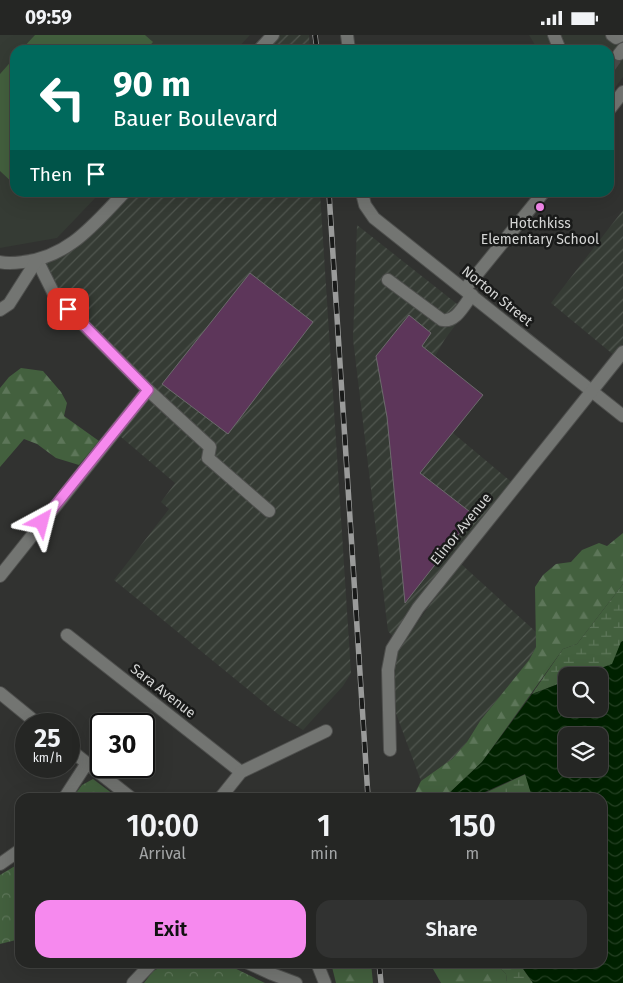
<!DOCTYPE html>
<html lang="en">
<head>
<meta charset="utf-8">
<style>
	body { margin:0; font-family:"Fira Sans",sans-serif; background:#313231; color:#f1f3f6; height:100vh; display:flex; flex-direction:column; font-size:19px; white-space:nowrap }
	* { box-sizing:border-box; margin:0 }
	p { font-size:16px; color:#a3a5a6 }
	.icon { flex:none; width:28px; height:28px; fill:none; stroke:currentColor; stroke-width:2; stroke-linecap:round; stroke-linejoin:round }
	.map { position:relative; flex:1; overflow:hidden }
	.drawer { position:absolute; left:15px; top:758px; width:592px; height:175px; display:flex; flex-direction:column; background:#252624; border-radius:15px; box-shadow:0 5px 20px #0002,0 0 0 1px #424341 }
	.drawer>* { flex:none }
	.top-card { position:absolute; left:10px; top:10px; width:604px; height:152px; border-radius:15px; box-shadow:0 5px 20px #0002,0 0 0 1px #424341; background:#00695c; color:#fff; overflow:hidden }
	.tools { position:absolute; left:558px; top:632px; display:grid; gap:10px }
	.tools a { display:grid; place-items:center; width:50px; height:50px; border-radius:10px; background:#252624; box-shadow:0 5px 20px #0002,0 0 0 1px #424341; font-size:25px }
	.speed { position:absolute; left:15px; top:678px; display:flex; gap:10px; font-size:25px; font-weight:700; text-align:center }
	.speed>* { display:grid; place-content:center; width:65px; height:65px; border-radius:50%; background:#252624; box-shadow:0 5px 20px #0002,0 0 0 1px #424341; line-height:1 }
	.speed small { font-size:12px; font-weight:400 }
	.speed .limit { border:2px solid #111; border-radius:8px; background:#fff; color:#111 }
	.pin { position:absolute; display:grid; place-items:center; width:42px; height:42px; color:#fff; margin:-21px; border-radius:10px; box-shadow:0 2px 8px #0006 }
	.me { position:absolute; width:55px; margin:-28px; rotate:38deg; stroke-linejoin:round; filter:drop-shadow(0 0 4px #0008) }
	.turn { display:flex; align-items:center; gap:18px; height:105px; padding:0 20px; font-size:22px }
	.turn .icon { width:65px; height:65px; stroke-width:2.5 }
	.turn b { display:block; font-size:35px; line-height:42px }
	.then { display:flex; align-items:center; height:48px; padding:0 20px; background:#0003; gap:10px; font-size:19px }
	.eta { display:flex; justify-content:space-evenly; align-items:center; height:85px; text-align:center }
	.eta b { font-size:30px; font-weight:600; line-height:35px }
	.action { display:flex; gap:10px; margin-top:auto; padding:10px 20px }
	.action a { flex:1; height:58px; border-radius:15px; background:#f689ee; color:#111; font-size:20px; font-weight:600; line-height:58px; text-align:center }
	.action a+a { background:#313231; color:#f1f3f6 }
	.status { display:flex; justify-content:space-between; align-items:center; height:35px; padding:0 25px; background:#252624; direction:ltr }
	.status svg { height:14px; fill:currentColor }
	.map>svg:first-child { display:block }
	.built { fill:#353b34 }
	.industrial { fill:url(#industrial-furrows) }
	.forest { fill:url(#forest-firs) }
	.wetland { fill:url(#wetland-marsh) }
	.park { fill:url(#park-crowns) }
	.garden { fill:#43603e }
	.water { fill:url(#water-waves); fill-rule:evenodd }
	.building { fill:#5d365a; stroke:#6c6a6c }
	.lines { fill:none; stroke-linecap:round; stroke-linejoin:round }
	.minor-tunnel { stroke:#4a4b49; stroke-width:12; stroke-dasharray:12 6; stroke-linecap:butt }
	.minor-casing { stroke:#4e4f4d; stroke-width:14 }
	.minor { stroke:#737572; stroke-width:12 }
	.rail-casing { stroke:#9a9b9a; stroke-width:5.5 }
	.rail { stroke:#191a19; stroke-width:4; stroke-dasharray:11; stroke-linecap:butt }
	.route-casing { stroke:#a0599b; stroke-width:12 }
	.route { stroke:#f689ee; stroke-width:9 }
	.poi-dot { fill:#f689ee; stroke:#191a19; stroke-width:2 }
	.labels { text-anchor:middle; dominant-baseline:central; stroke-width:5; stroke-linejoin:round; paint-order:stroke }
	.poi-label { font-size:14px; fill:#d5d6d5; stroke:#191a19 }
	.street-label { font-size:14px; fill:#d5d6d5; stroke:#191a19 }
</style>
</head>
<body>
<div class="status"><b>09:59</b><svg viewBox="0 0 49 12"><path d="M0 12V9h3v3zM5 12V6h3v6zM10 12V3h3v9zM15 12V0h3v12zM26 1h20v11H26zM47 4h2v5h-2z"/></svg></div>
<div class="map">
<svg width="623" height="948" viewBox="0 0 623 948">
	<defs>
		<pattern id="industrial-furrows" width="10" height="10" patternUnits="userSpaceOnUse" patternTransform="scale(1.25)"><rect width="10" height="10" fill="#353b34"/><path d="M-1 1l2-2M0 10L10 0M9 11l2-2" fill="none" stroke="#515750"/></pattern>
		<pattern id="forest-firs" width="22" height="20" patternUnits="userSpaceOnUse" patternTransform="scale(1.25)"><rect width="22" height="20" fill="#43603e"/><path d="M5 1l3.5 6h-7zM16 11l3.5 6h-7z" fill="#5d7659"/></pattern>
		<pattern id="wetland-marsh" width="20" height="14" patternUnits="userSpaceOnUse" patternTransform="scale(1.25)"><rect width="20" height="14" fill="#43603e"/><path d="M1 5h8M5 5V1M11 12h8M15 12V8" fill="none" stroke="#5d7659"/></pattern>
		<pattern id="park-crowns" width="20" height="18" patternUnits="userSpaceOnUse" patternTransform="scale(1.25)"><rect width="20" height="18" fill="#43603e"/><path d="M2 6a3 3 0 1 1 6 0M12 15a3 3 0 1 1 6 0" fill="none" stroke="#5d7659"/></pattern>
		<pattern id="water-waves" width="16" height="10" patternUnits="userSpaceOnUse" patternTransform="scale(1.25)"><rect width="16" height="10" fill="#012200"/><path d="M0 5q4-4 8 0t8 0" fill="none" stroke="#254124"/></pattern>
	</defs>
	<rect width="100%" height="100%" fill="#313230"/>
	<g class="built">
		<polygon points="0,0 250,0 236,15 15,15 15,158 100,158 57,203 0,213"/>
		<polygon points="529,0 623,0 623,42 609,61 609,15 538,15"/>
	</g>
	<g class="industrial">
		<polygon points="273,0 309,0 310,15 259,15"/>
		<polygon points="124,158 320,158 351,638 343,651 303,695 278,679 114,545 169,474 161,467 175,448 114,396 148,355 55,261 37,225 64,215"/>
		<polygon points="623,175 623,311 615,321 551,268"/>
		<polygon points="357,190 466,276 445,304 435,321 483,360 453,398 515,450 396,605 388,596 353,304"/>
		<polygon points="460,528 536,597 536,612 529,625 480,686 467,707 452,724 421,746 394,673 394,620"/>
	</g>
	<g class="forest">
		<polygon points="21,333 43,336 61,357 67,368 64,381 99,406 79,430 56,423 37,409 24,404 0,432 0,353 9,342"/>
		<polygon points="623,498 623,549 577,609 563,614 482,727 445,762 413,762 421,746 452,724 467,707 480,686 529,625 536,612 535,552 543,540 556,529 571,527 582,515 599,508 607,511"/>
		<polygon points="331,928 371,928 373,948 336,948"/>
		<polygon points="431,928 495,928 506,939 507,948 441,948 433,934"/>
	</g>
	<g class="wetland">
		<polygon points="623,549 623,606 621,607 613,629 579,641 566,641 566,646 532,659 563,614 577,609"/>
		<polygon points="526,739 532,762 487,762 485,758"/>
		<polygon points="495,928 519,928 533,948 507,948 506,939"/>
	</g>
	<g class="park">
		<polygon points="93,744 117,762 73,762 82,750"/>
		<polygon points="20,828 20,904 0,909 0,840"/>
		<polygon points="169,928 224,928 265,948 144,948 153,936"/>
	</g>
	<g class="garden">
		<polygon points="35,0 145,0 153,7 146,15 21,15"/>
		<polygon points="15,22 15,150 0,136 0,39"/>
	</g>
	<path class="water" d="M623 606V948H533L519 928H602V762H532L525 739 485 757 487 762H445L482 727 532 659 566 646V674H599V641H579L612 629 621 607ZM566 701H599V734H566Z"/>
	<g class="building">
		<polygon points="250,238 313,287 228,399 162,349"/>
		<polygon points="409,280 431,298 422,311 483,360 420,438 474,480 405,568 387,382 376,321"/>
	</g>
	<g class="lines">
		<polyline class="minor-tunnel" points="609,33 619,19"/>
		<g class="minor-casing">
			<g id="minor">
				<polyline points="347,0 349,15"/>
				<polyline points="554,0 560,15"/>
				<polyline points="612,0 616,3 622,0"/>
				<polyline points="259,15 273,0"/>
				<polyline points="619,19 623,14"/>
				<polyline points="609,75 623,57"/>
				<polyline points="362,158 365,170 374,183 623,381"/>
				<polyline points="37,225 55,261 148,355 210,412 208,423 269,476"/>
				<path d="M0 227C8 229 15 228 23 227 69 222 94 189 124 158"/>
				<path d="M388 245 442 285C456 288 464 270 472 260"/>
				<polyline points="465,254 543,158"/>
				<polyline points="0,275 9,269 37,225"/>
				<polyline points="0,541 148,355"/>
				<polyline points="67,600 241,737"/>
				<polyline points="0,658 38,689"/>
				<polyline points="69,714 130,762"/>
				<polyline points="390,715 388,635 392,614 418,573 623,317"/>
				<polyline points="65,762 87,728"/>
				<polyline points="221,762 241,737 326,696"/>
				<polyline points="0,829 20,815"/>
				<polyline points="248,928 272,939 296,948"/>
				<polyline points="317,928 325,948"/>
				<polyline points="133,948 152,928"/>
			</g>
		</g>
		<use href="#minor" class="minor"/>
		<g class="rail-casing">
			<g id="rail">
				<polyline points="315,0 317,15"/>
				<polyline points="329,158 368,762"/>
				<polyline points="379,928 381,948"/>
			</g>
		</g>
		<use href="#rail" class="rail"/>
	</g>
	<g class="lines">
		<g class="route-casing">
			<polyline id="route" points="42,487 148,355 68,274"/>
		</g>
		<use href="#route" class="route"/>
	</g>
	<circle class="poi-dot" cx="540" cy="172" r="5"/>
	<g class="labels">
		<g class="poi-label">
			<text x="540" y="188">Hotchkiss<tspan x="540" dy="16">Elementary School</tspan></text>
		</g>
		<g class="street-label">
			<text transform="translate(497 261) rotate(39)">Norton Street</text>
			<text transform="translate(461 494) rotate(-51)">Elinor Avenue</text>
			<text transform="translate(163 656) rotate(38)">Sara Avenue</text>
		</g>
	</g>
</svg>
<div class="tools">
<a><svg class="icon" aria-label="search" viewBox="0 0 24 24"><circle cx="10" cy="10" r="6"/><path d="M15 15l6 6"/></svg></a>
<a><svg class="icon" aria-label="layers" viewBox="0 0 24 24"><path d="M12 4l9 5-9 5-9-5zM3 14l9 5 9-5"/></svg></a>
</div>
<div class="speed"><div>25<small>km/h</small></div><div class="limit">30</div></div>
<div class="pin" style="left:68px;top:274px;background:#d93025"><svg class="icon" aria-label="arrive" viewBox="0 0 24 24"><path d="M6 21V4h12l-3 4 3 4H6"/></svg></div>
<svg class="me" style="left:42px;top:487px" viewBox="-20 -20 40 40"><path d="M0-17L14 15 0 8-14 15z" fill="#f689ee" stroke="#fff" stroke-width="4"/></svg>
<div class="top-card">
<div class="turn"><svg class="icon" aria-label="left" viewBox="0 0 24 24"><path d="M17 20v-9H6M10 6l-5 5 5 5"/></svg><div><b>90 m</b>Bauer Boulevard</div></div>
<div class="then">Then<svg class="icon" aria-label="arrive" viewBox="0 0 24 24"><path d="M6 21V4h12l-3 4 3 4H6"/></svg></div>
</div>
<section class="drawer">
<div class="eta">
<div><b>10:00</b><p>Arrival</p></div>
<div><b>1</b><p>min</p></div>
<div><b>150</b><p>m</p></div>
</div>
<div class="action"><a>Exit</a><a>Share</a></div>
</section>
</div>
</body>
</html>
